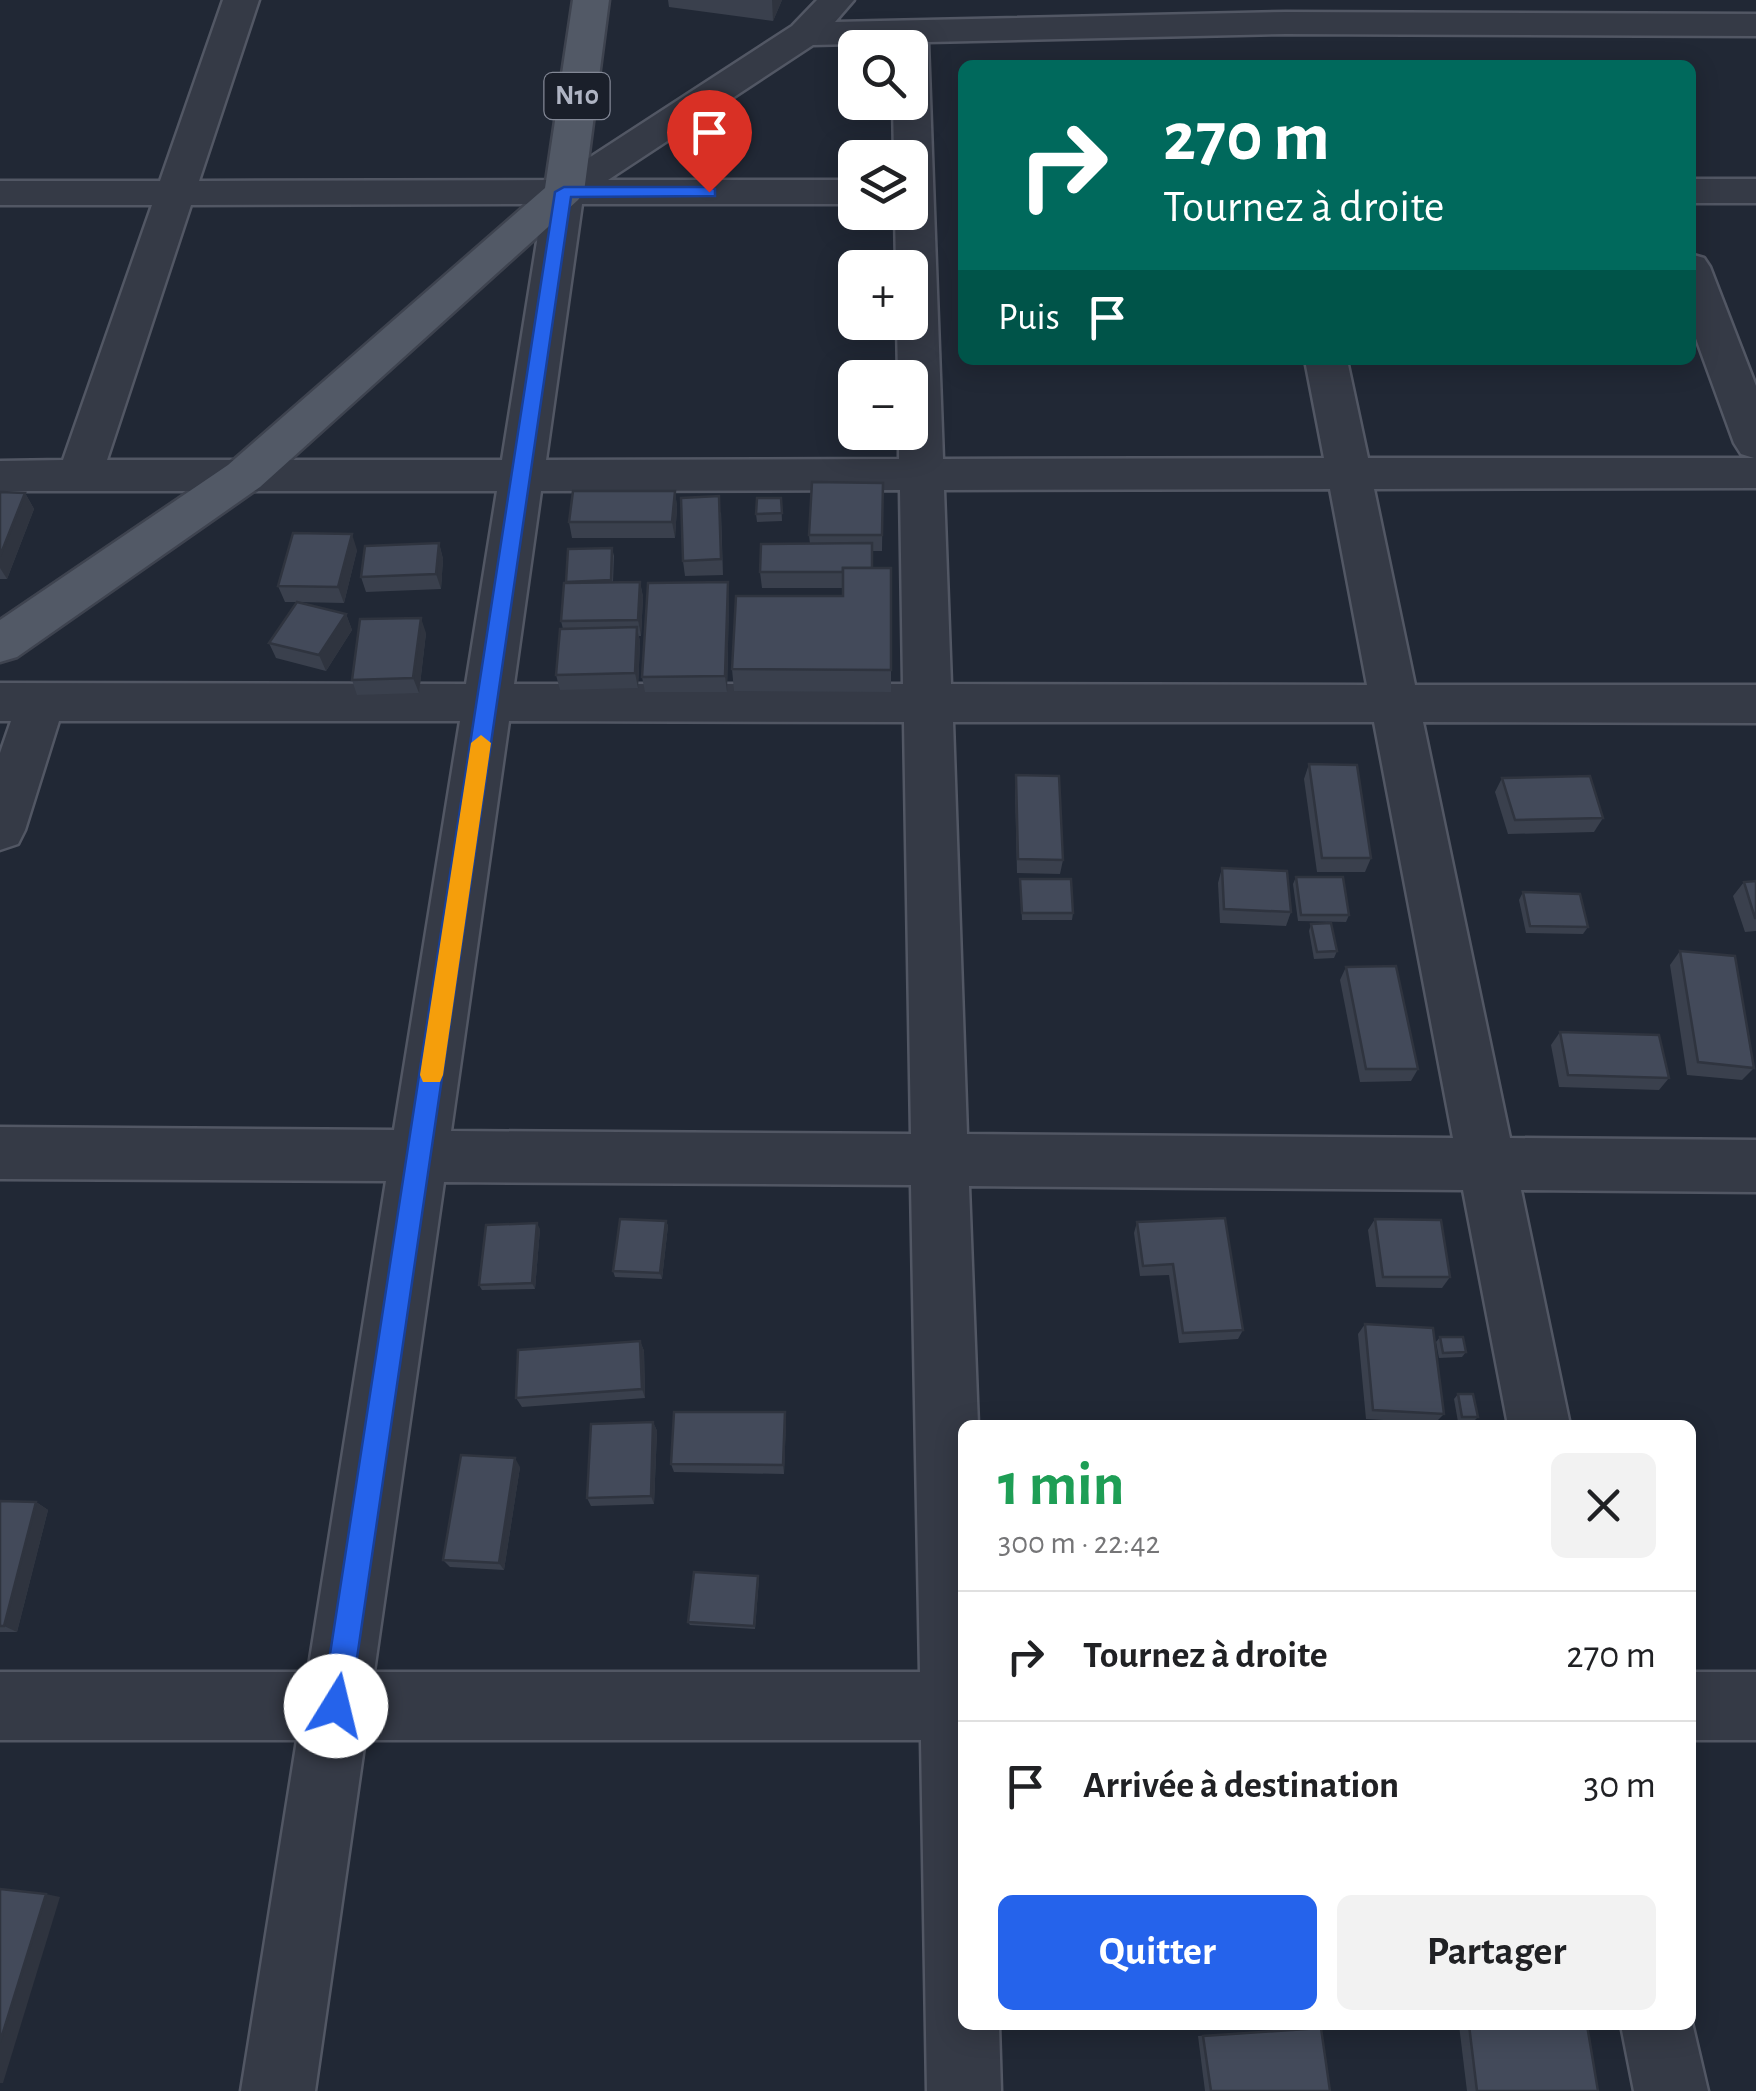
<!DOCTYPE html>
<html lang="fr">
<head>
<meta charset="utf-8">
<style>
	body { margin:0; font-family:"Alegreya Sans",sans-serif; background:#f2f2f2; color:#202124; height:100vh; display:flex; flex-direction:column; font-size:38px; white-space:nowrap }
	* { box-sizing:border-box; margin:0 }
	p { font-size:32px; color:#757577 }
	.icon { flex:none; width:55px; height:55px; fill:none; stroke:currentColor; stroke-width:2; stroke-linecap:round; stroke-linejoin:round }
	.map { position:relative; flex:1; overflow:hidden }
	.details { position:absolute; left:958px; top:1420px; width:738px; height:610px; display:flex; flex-direction:column; background:#fff; border-radius:15px; box-shadow:0 5px 25px #0003 }
	.details>* { flex:none }
	.banner { position:absolute; left:958px; top:60px; width:738px; height:305px; border-radius:15px; box-shadow:0 5px 25px #0003; background:#00695c; color:#fff; overflow:hidden }
	.buttons { position:absolute; left:838px; top:30px; display:grid; gap:20px }
	.buttons a { display:grid; place-items:center; width:90px; height:90px; border-radius:15px; background:#fff; box-shadow:0 5px 25px #0003; font-size:50px }
	.pin { position:absolute; display:grid; place-items:center; width:85px; height:85px; color:#fff; margin:-102px -42px; border-radius:50% 50% 50% 0; rotate:-45deg; box-shadow:0 0 10px #0007 }
	.pin .icon { rotate:45deg }
	.me { position:absolute; width:110px; margin:-55px; rotate:9deg; stroke-linejoin:round; filter:drop-shadow(0 0 8px #0008) }
	.turn { display:flex; align-items:center; gap:35px; height:210px; padding:0 40px; font-size:45px }
	.turn .icon { width:130px; height:130px; stroke-width:2.5 }
	.turn b { display:block; font-size:70px; line-height:85px }
	.then { display:flex; align-items:center; height:95px; padding:0 40px; background:#0003; gap:20px; font-size:38px }
	.round { display:grid; place-items:center; flex:none; width:105px; height:105px; border-radius:15px; background:#f2f2f2 }
	.summary { display:flex; align-items:center; justify-content:space-between; height:170px; padding:0 40px }
	h1 { font-size:60px; font-weight:700; line-height:75px; color:#1e9e55 }
	.action { display:flex; gap:20px; margin-top:auto; padding:20px 40px }
	.action a { flex:1; height:115px; border-radius:15px; background:#2563eb; color:#fff; font-size:40px; font-weight:700; line-height:115px; text-align:center }
	.action a+a { background:#f2f2f2; color:#202124 }
	ul { padding:0; list-style:none }
	li { display:flex; align-items:center; gap:30px; height:130px; padding:0 40px; border-top:2px solid #e0e0e0 }
	li div { flex:1 }
	li b { display:block; font-size:38px }
	li em { font-style:normal }
	.map>svg:first-child { display:block }
	.lines { fill:none; stroke-linecap:round; stroke-linejoin:round }
	.minor-casing { stroke:#525764; stroke-width:5 }
	.major-casing { stroke:#3e434f; stroke-width:5 }
	.minor { fill:#353a46; fill-rule:evenodd }
	.major { fill:#525966; fill-rule:evenodd }
	.wall { fill:#3a404d }
	.shaded-wall { fill:#2f343f }
	.building { fill:#434a5a; stroke:#2f343f; stroke-width:2.5 }
	.route { fill:#2563eb; stroke:#184099; stroke-width:2.5 }
	.slow { fill:#f59e0b }
	.labels { text-anchor:middle; dominant-baseline:central; stroke-width:10; stroke-linejoin:round; paint-order:stroke }
	.shield { fill:#1a1f2a; stroke:#828795; stroke-width:2.5 }
	.shield-label { font-size:28px; font-weight:bold; fill:#afb4c3 }
</style>
</head>
<body>
<div class="map">
<svg width="1756" height="2091" viewBox="0 0 1756 2091">
	<rect width="100%" height="100%" fill="#212835"/>
	<g class="lines">
		<g class="minor-casing">
			<g id="minor">
				<path d="M223 0H259L199 181 555 180 792 26 817 0H854L835 22 1286 12 1756 14V36L1286 34 928 42 943 459 1324 458 1305 360H1347L1368 458H1754L1741 454 1734 443 1690 322V254L1704 258 1710 267 1756 386V488L1374 489 1415 685H1756V723L1423 722 1510 1138 1756 1140V1192L1521 1190 1570 1425H1508L1463 1190 969 1186 978 1425H962V2025H999L1001 2091H927L921 1740H365L315 2091H241L297 1740H0V1672H308L386 1181 0 1179V1127L394 1130 460 721H59L25 830 18 844 0 850V753L11 721H0V683L466 684 497 491H0V461L63 460 152 205H0V181H160ZM892 43V48H910V102H893L894 158H910V212H895L896 268H910V322H897L898 378H910V432H899V459L546 460 582 204H855V180H608L813 45ZM543 204 502 460H107L191 205ZM1330 489 1367 685 951 684 944 490ZM900 490 903 684H514L541 491ZM509 721 904 722 911 1134 451 1131ZM953 722H1374L1453 1138 967 1134ZM444 1182 911 1185 920 1672H374Z"/>
				<rect x="1690" y="179" width="66" height="24"/>
				<rect x="1690" y="1672" width="66" height="68"/>
				<polygon points="1690,2014 1708,2091 1634,2091 1621,2025 1690,2025"/>
			</g>
		</g>
		<g class="major-casing">
			<polygon id="major" points="573,0 609,0 584,192 578,200 260,487 17,657 0,662 0,620 228,465 545,188"/>
		</g>
		<use href="#minor" class="minor"/>
		<use href="#major" class="major"/>
	</g>
	<g class="wall">
		<polygon points="668,0 782,0 773,21 669,7"/>
		<polygon points="883,483 882,551 872,551 872,568 891,568 891,692 734,691 732,669 843,596 843,588 762,588 760,572 810,544 809,535"/>
		<polygon points="675,491 677,507 675,538 572,538 569,522"/>
		<polygon points="0,492 25,493 34,509 7,579 0,579"/>
		<polygon points="781,498 782,521 757,522 756,514"/>
		<polygon points="721,512 723,575 685,576 683,561"/>
		<polygon points="439,543 443,559 441,589 366,592 361,577"/>
		<polygon points="612,548 614,556 613,582 640,582 643,597 641,636 639,636 640,643 638,688 560,690 556,675 563,629 561,621"/>
		<polygon points="357,550 344,603 297,602 346,614 352,630 326,671 276,658 269,643 297,602 285,602 278,586"/>
		<polygon points="729,598 727,692 645,692 642,677"/>
		<polygon points="426,633 419,693 357,695 352,680"/>
		<polygon points="1309,764 1371,858 1365,872 1317,872 1304,779"/>
		<polygon points="1016,775 1063,860 1060,874 1017,873 1015,790"/>
		<polygon points="1502,778 1603,818 1594,832 1508,834 1495,792"/>
		<polygon points="1222,868 1291,912 1286,926 1220,923 1218,883"/>
		<polygon points="1296,877 1349,915 1346,922 1298,921 1293,884"/>
		<polygon points="1020,879 1073,913 1072,920 1022,920"/>
		<polygon points="1756,881 1756,931 1745,932 1733,896 1744,882"/>
		<polygon points="1523,892 1588,927 1583,934 1526,933 1519,900"/>
		<polygon points="1311,924 1337,951 1334,958 1314,959 1309,931"/>
		<polygon points="1680,951 1754,1068 1742,1080 1687,1075 1670,965"/>
		<polygon points="1346,967 1418,1069 1411,1081 1360,1082 1340,980"/>
		<polygon points="1560,1032 1669,1078 1659,1090 1559,1087 1551,1045"/>
		<polygon points="1375,1219 1450,1277 1442,1288 1376,1287 1368,1230"/>
		<polygon points="666,1221 668,1226 662,1279 615,1277 613,1271"/>
		<polygon points="1137,1222 1243,1330 1238,1339 1179,1343 1169,1275 1140,1276 1134,1233"/>
		<polygon points="540,1229 535,1289 482,1290 479,1285"/>
		<polygon points="1365,1324 1444,1414 1435,1423 1366,1419 1358,1334"/>
		<polygon points="1440,1337 1466,1352 1462,1357 1439,1358 1436,1342"/>
		<polygon points="640,1341 644,1351 645,1398 522,1407 516,1398"/>
		<polygon points="1458,1394 1478,1417 1473,1422 1458,1422 1454,1399"/>
		<polygon points="786,1421 784,1474 674,1472 671,1464"/>
		<polygon points="653,1422 657,1431 654,1504 591,1506 587,1498"/>
		<polygon points="520,1467 504,1570 450,1567 443,1560"/>
		<polygon points="0,1501 36,1502 48,1510 17,1632 0,1632"/>
		<polygon points="759,1579 755,1629 690,1625 688,1622"/>
		<polygon points="1459,2025 1587,2025 1598,2091 1467,2091"/>
		<polygon points="1313,2028 1330,2091 1205,2091 1198,2036"/>
	</g>
	<g class="shaded-wall">
		<polygon points="772,0 782,0 773,21"/>
		<polygon points="675,491 677,507 675,538 672,522"/>
		<polygon points="25,493 34,509 7,579 0,568 0,556"/>
		<polygon points="352,534 357,550 344,603 338,587"/>
		<polygon points="439,543 443,559 441,589 436,574"/>
		<polygon points="640,582 643,597 641,636 638,620"/>
		<polygon points="728,582 729,598 727,692 725,676"/>
		<polygon points="346,614 352,630 326,671 319,655"/>
		<polygon points="421,618 426,633 419,693 413,678"/>
		<polygon points="637,627 640,643 638,688 635,673"/>
		<polygon points="666,1221 668,1226 662,1279 660,1273"/>
		<polygon points="537,1223 540,1229 535,1289 532,1283"/>
		<polygon points="640,1341 644,1351 645,1398 642,1389"/>
		<polygon points="785,1412 786,1421 784,1474 783,1465"/>
		<polygon points="653,1422 657,1431 654,1504 651,1496"/>
		<polygon points="515,1458 520,1467 504,1570 499,1563"/>
		<polygon points="36,1502 48,1510 17,1632 4,1626"/>
		<polygon points="46,1894 60,1897 3,2083 0,2083 0,2042"/>
	</g>
	<g class="building">
		<polygon points="812,482 883,483 882,535 809,535"/>
		<polygon points="573,491 675,491 672,522 569,522"/>
		<polygon points="0,492 25,493 0,556"/>
		<polygon points="719,496 721,559 683,561 681,498"/>
		<polygon points="757,498 781,498 782,513 756,514"/>
		<polygon points="293,533 352,534 338,587 278,586"/>
		<polygon points="439,543 436,574 361,577 365,546"/>
		<polygon points="872,543 872,568 843,568 843,572 760,572 761,544"/>
		<polygon points="612,548 611,580 566,582 568,549"/>
		<polygon points="843,568 891,568 891,670 732,669 736,596 843,596"/>
		<polygon points="640,582 638,620 561,621 564,583"/>
		<polygon points="728,582 725,676 642,677 648,583"/>
		<polygon points="297,602 346,614 319,655 269,643"/>
		<polygon points="421,618 413,678 352,680 360,619"/>
		<polygon points="637,627 635,673 556,675 560,629"/>
		<polygon points="1309,764 1357,765 1371,858 1322,858"/>
		<polygon points="1016,775 1059,776 1063,860 1018,859"/>
		<polygon points="1590,776 1603,818 1515,820 1502,778"/>
		<polygon points="1222,868 1287,871 1291,912 1224,909"/>
		<polygon points="1296,877 1343,877 1349,915 1301,915"/>
		<polygon points="1020,879 1071,879 1073,913 1022,913"/>
		<polygon points="1756,881 1756,918 1755,918 1744,882"/>
		<polygon points="1523,892 1580,894 1588,927 1530,926"/>
		<polygon points="1331,923 1337,951 1317,952 1311,924"/>
		<polygon points="1680,951 1735,956 1754,1068 1698,1062"/>
		<polygon points="1396,966 1418,1069 1366,1069 1346,967"/>
		<polygon points="1560,1032 1659,1035 1669,1078 1568,1075"/>
		<polygon points="1225,1218 1243,1330 1183,1333 1173,1264 1143,1266 1137,1222"/>
		<polygon points="620,1219 666,1221 660,1273 613,1271"/>
		<polygon points="1375,1219 1441,1220 1450,1277 1383,1277"/>
		<polygon points="537,1223 532,1283 479,1285 486,1225"/>
		<polygon points="1365,1324 1433,1328 1444,1414 1373,1410"/>
		<polygon points="1440,1337 1463,1337 1466,1352 1443,1353"/>
		<polygon points="640,1341 642,1389 516,1398 518,1350"/>
		<polygon points="1458,1394 1473,1394 1478,1417 1462,1417"/>
		<polygon points="674,1412 785,1412 783,1465 671,1464"/>
		<polygon points="653,1422 651,1496 587,1498 591,1424"/>
		<polygon points="461,1455 515,1458 499,1563 443,1560"/>
		<polygon points="0,1501 36,1502 4,1626 0,1626"/>
		<polygon points="694,1572 758,1576 754,1626 688,1622"/>
		<polygon points="0,1889 46,1894 0,2042"/>
		<polygon points="1469,2025 1587,2025 1598,2091 1477,2091"/>
		<polygon points="1321,2028 1330,2091 1211,2091 1203,2036"/>
	</g>
	<polygon class="route" points="709,187 715,189 715,196 571,197 350,1706 346,1716 336,1720 326,1716 322,1706 555,192 564,187"/>
	<polygon class="slow" points="481,735 491,743 443,1075 440,1082 423,1082 420,1075 471,743"/>
	<g class="labels">
		<rect class="shield" x="544.5" y="73" width="65" height="46" rx="8"/>
		<g class="shield-label">
			<text x="577" y="96">N10</text>
		</g>
	</g>
</svg>
<div class="buttons">
<a><svg class="icon" aria-label="search" viewBox="0 0 24 24"><circle cx="10" cy="10" r="6"/><path d="M15 15l6 6"/></svg></a>
<a><svg class="icon" aria-label="layers" viewBox="0 0 24 24"><path d="M12 4l9 5-9 5-9-5zM3 14l9 5 9-5"/></svg></a>
<a>+</a>
<a>−</a>
</div>
<div class="pin" style="left:709px;top:192px;background:#d93025"><svg class="icon" aria-label="arrive" viewBox="0 0 24 24"><path d="M6 21V4h12l-3 4 3 4H6"/></svg></div>
<svg class="me" style="left:336px;top:1706px" viewBox="-20 -20 40 40"><circle r="19" fill="#fff"/><path d="M0-13L10 11 0 6-10 11z" fill="#2563eb"/></svg>
<div class="banner">
<div class="turn"><svg class="icon" aria-label="right" viewBox="0 0 24 24"><path d="M7 20v-9h11M14 6l5 5-5 5"/></svg><div><b>270 m</b>Tournez à droite</div></div>
<div class="then">Puis<svg class="icon" aria-label="arrive" viewBox="0 0 24 24"><path d="M6 21V4h12l-3 4 3 4H6"/></svg></div>
</div>
<section class="details">
<div class="summary"><div><h1>1 min</h1><p>300 m · 22:42</p></div><a class="round"><svg class="icon" aria-label="close" viewBox="0 0 24 24"><path d="M6 6l12 12M18 6L6 18"/></svg></a></div>
<ul>
<li><svg class="icon" aria-label="right" viewBox="0 0 24 24"><path d="M7 20v-9h11M14 6l5 5-5 5"/></svg><div><b>Tournez à droite</b></div><em>270 m</em></li>
<li><svg class="icon" aria-label="arrive" viewBox="0 0 24 24"><path d="M6 21V4h12l-3 4 3 4H6"/></svg><div><b>Arrivée à destination</b></div><em>30 m</em></li>
</ul>
<div class="action"><a>Quitter</a><a>Partager</a></div>
</section>
</div>
</body>
</html>
